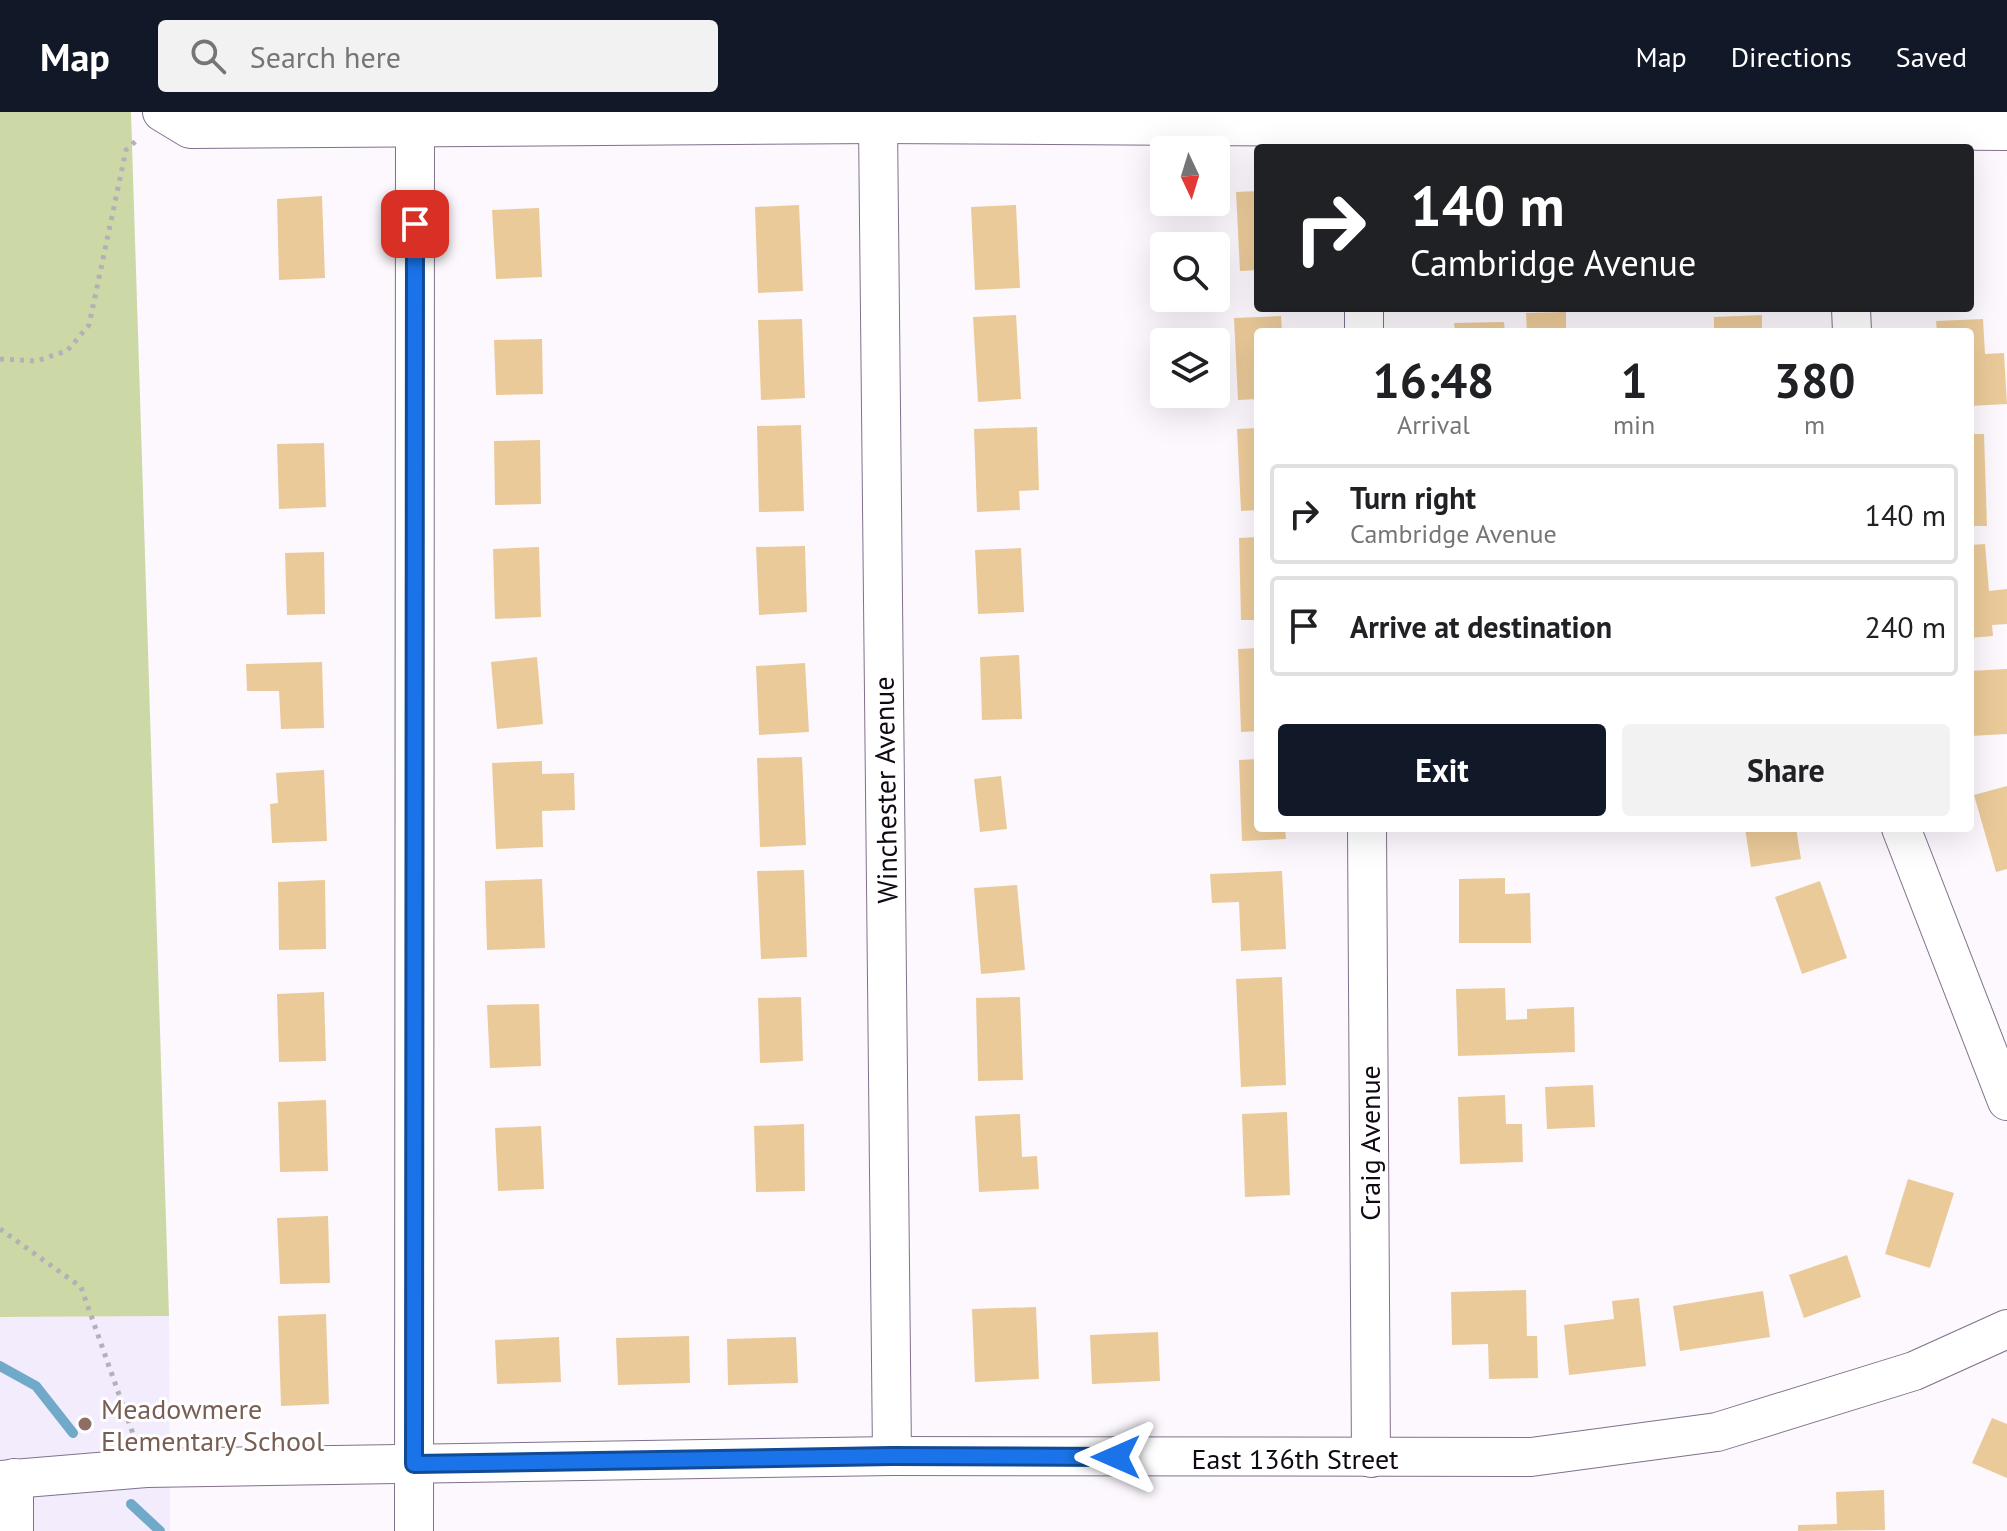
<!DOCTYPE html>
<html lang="en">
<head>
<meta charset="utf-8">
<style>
	body { margin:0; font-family:"PT Sans",sans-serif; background:#f2f2f2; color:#202124; height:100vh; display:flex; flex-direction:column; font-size:30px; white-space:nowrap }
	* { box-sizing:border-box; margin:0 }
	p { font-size:26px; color:#757577 }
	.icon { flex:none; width:44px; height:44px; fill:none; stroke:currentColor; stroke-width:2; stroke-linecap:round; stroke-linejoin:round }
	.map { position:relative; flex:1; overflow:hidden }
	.sheet { position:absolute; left:1254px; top:216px; width:720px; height:504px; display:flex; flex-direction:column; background:#fff; border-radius:8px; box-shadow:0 8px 32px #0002 }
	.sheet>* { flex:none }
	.banner { position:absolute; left:1254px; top:32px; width:720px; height:168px; border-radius:8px; box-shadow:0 8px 32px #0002; background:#202124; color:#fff; overflow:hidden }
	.needle { width:52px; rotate:176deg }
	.tools { position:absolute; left:1150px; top:24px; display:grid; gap:16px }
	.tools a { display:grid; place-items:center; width:80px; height:80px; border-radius:8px; background:#fff; box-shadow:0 8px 32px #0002; font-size:40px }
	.pin { position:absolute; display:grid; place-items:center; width:68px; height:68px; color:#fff; margin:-34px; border-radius:16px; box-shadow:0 4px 12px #0006 }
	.me { position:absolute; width:88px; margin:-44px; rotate:270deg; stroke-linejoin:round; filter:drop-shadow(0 0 6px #0008) }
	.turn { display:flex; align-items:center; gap:28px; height:168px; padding:0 24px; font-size:36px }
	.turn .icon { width:104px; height:104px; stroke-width:2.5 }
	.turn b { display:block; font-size:56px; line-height:68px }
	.eta { display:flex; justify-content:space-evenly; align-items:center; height:136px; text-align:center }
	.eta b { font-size:48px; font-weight:800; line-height:56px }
	.action { display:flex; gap:16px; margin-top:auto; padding:16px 24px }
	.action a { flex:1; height:92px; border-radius:8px; background:#111827; color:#fff; font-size:32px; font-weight:800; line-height:92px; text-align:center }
	.action a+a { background:#f2f2f2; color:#202124 }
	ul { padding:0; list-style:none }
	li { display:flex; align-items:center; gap:24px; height:100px; margin:0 16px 12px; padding:0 8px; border:4px solid #e0e0e0; border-radius:8px }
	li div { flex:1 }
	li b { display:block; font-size:30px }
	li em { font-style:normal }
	header { display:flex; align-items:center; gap:48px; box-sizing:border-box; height:112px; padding:0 40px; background:#111827; color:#fff }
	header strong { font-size:38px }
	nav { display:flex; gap:44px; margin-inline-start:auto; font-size:28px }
	.search { width:560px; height:72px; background:#f2f2f2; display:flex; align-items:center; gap:20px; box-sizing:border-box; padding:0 28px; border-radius:8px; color:#757577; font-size:30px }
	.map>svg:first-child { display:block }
	.education { fill:#f2ecfd }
	.green { fill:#cdd8a7 }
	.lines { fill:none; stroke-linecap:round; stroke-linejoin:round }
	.stream { stroke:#70aac8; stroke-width:10 }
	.building { fill:#ebca99 }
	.minor-casing { stroke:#81708c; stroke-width:40 }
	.path { stroke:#b4b0b7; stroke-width:5; stroke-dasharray:4 6; stroke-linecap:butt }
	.minor { stroke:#fff; stroke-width:38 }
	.route-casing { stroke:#114b97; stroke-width:20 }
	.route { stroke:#1a73e8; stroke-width:14 }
	.education-dot { fill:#8d6e63; stroke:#fff; stroke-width:3 }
	.labels { text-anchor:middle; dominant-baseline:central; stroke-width:6; stroke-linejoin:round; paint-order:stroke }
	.street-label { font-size:28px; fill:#100914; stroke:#fff }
	.education-label { font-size:28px; fill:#785e54; stroke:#fff; text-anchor:start }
</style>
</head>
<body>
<header>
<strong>Map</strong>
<div class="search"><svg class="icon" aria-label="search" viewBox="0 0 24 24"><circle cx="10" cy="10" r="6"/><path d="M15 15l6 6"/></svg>Search here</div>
<nav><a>Map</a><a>Directions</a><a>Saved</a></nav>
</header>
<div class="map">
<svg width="2007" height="1419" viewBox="0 0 2007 1419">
	<rect width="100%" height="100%" fill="#fcf8fe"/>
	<polygon class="education" points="169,1204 170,1419 0,1419 0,1205"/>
	<polygon class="green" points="0,0 131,0 169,1204 0,1205"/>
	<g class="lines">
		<g class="stream">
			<polyline points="0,1254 36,1274 73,1321"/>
			<polyline points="131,1392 160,1419"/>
		</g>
	</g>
	<g class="building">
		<polygon points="1258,79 1258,158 1240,159 1236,80"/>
		<polygon points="322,84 325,166 279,168 277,87"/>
		<polygon points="799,93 803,179 758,181 755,95"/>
		<polygon points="1016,93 1020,176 975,178 971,95"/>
		<polygon points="539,96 542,165 496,167 492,98"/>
		<polygon points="1566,200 1566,220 1527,220 1526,201"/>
		<polygon points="1016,203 1021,287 978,290 973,205"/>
		<polygon points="1762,203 1762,220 1714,220 1714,205"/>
		<polygon points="1281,204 1282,220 1258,220 1258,287 1238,288 1234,206"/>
		<polygon points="802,207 805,286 761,288 758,208"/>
		<polygon points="1983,207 1985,242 2004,241 2007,292 1970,294 1970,220 1937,220 1936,209"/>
		<polygon points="1504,210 1505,220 1455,220 1454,211"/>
		<polygon points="542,227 543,282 496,283 494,228"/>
		<polygon points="801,313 804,399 759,400 757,314"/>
		<polygon points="1037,315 1039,378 1019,379 1020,398 977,400 974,317"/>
		<polygon points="1258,316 1258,398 1241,399 1237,317"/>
		<polygon points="1970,322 1984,322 1987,414 1970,414"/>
		<polygon points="540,328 541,392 495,393 494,329"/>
		<polygon points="324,331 326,395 279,397 277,332"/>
		<polygon points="1258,425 1258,508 1241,508 1239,426"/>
		<polygon points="1985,432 1989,479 2007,477 2007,512 1992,513 1993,524 1970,526 1970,433"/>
		<polygon points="805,434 807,500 759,503 756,435"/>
		<polygon points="539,435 541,505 495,507 493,437"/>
		<polygon points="1021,436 1024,500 978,502 975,438"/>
		<polygon points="324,440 325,502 287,503 285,441"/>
		<polygon points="1258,536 1258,619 1241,620 1238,537"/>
		<polygon points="1019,543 1022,607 982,608 980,545"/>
		<polygon points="537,545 543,612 497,617 491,550"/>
		<polygon points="322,550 324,616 281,617 279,579 247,579 246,552"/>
		<polygon points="805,551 809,620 759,623 756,554"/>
		<polygon points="2007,557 2007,622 1970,624 1970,559"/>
		<polygon points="802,645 806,733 760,735 757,646"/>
		<polygon points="1258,647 1258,716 1285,716 1286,727 1242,729 1239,648"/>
		<polygon points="542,649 542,662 574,661 575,698 542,699 543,735 496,737 492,651"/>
		<polygon points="324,658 327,729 272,731 270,692 278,691 276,661"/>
		<polygon points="1001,664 1007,717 980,720 974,667"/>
		<polygon points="2007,674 2007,757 1996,760 1974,683"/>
		<rect x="1456" y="716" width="39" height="3"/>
		<polygon points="1745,716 1796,716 1801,747 1751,755"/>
		<polygon points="804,758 807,845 761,847 757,759"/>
		<polygon points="1282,759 1286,837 1241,839 1239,790 1212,791 1210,762"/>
		<polygon points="1505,766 1505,782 1530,781 1531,831 1459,831 1459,767"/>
		<polygon points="542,767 545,836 487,838 485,769"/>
		<polygon points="325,768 326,837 279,838 278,770"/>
		<polygon points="1820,769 1847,846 1802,862 1775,785"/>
		<polygon points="1017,773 1025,858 981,862 974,776"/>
		<polygon points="1282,865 1286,973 1241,975 1236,867"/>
		<polygon points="1505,876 1506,908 1527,907 1527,897 1574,895 1575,940 1458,944 1456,877"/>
		<polygon points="324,880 326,949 279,950 277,882"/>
		<polygon points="801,885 803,949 760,951 758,886"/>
		<polygon points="1020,885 1023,968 978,969 976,886"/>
		<polygon points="539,892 541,954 490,956 487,893"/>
		<polygon points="1593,973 1595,1015 1547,1017 1545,975"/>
		<polygon points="1505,983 1506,1012 1522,1012 1523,1050 1460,1052 1458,985"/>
		<polygon points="326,988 328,1059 280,1060 278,990"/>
		<polygon points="1287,1000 1290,1083 1245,1085 1242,1002"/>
		<polygon points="1020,1002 1022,1045 1037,1044 1039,1077 979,1080 975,1004"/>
		<polygon points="804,1012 805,1079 756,1080 754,1014"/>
		<polygon points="541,1014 544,1077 498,1079 495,1016"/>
		<polygon points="1908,1067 1954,1081 1930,1156 1885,1142"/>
		<polygon points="328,1104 330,1171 280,1172 277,1106"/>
		<polygon points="1847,1143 1861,1185 1804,1206 1789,1163"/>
		<polygon points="1526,1178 1527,1224 1537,1224 1538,1266 1489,1267 1488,1232 1452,1233 1451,1180"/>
		<polygon points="1763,1179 1770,1225 1680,1239 1673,1194"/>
		<polygon points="1639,1186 1646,1254 1569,1263 1564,1213 1614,1207 1612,1189"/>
		<polygon points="1036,1195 1039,1267 975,1270 972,1197"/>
		<polygon points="326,1202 329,1292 281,1294 278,1204"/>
		<polygon points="1158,1220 1160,1269 1092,1272 1090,1223"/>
		<polygon points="689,1224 690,1271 618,1273 616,1226"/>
		<polygon points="559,1225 561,1270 497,1272 495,1228"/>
		<polygon points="796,1225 798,1271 728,1273 727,1227"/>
		<polygon points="1992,1306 2007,1312 2007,1366 1972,1351"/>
		<polygon points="1884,1378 1885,1418 1798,1419 1798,1413 1837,1412 1836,1380"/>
	</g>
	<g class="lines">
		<g class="minor-casing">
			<g id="minor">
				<polyline points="162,0 190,17 878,12 2007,19"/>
				<polyline points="878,12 892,1344"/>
				<polyline points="1364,196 1364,220"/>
				<polyline points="1851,196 1852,220"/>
				<polyline points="1367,716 1371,1346"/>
				<polyline points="1901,716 2007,989"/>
				<polyline points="14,1366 14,1419"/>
				<polyline points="0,1368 146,1356 892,1344 1531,1345 1717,1320 1914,1259 2007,1217"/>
				<polyline points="414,1419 415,16"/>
			</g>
		</g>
		<g class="path">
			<polyline points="0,247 36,249 67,239 89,213 126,38 139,26"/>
			<polyline points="0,1117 81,1175 133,1322"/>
		</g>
		<use href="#minor" class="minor"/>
	</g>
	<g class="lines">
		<g class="route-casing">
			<polyline id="route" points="415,112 414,1352 892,1344 1116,1345"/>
		</g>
		<use href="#route" class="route"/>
	</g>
	<circle class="education-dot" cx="85" cy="1312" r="8"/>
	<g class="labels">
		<g class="street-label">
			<text transform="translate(885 678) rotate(-91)">Winchester Avenue</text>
			<text transform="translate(1369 1031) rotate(-90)">Craig Avenue</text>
			<text x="1295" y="1346">East 136th Street</text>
		</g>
		<g class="education-label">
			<text x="101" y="1296">Meadowmere<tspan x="101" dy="32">Elementary School</tspan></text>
		</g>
	</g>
</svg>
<div class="tools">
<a><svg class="needle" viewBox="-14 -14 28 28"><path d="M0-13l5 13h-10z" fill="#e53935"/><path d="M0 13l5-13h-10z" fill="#757577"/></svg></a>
<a><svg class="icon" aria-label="search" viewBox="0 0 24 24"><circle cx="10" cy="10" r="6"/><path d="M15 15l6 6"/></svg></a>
<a><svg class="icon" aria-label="layers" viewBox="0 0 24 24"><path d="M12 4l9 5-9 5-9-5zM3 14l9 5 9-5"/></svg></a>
</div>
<div class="pin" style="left:415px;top:112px;background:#d93025"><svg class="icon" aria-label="arrive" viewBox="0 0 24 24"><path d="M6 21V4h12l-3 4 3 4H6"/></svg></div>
<svg class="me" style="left:1116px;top:1345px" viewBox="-20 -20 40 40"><path d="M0-17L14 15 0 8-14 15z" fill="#1a73e8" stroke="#fff" stroke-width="4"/></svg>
<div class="banner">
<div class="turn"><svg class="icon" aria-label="right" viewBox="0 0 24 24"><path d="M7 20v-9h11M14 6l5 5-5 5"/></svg><div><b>140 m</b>Cambridge Avenue</div></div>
</div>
<section class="sheet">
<div class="eta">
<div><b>16:48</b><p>Arrival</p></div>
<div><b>1</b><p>min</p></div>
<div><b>380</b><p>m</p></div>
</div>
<ul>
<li><svg class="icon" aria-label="right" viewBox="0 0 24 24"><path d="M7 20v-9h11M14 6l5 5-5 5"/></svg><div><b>Turn right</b><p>Cambridge Avenue</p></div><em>140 m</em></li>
<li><svg class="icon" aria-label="arrive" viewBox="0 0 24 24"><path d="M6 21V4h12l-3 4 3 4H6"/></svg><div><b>Arrive at destination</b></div><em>240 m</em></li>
</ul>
<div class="action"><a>Exit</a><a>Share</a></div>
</section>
</div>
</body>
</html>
